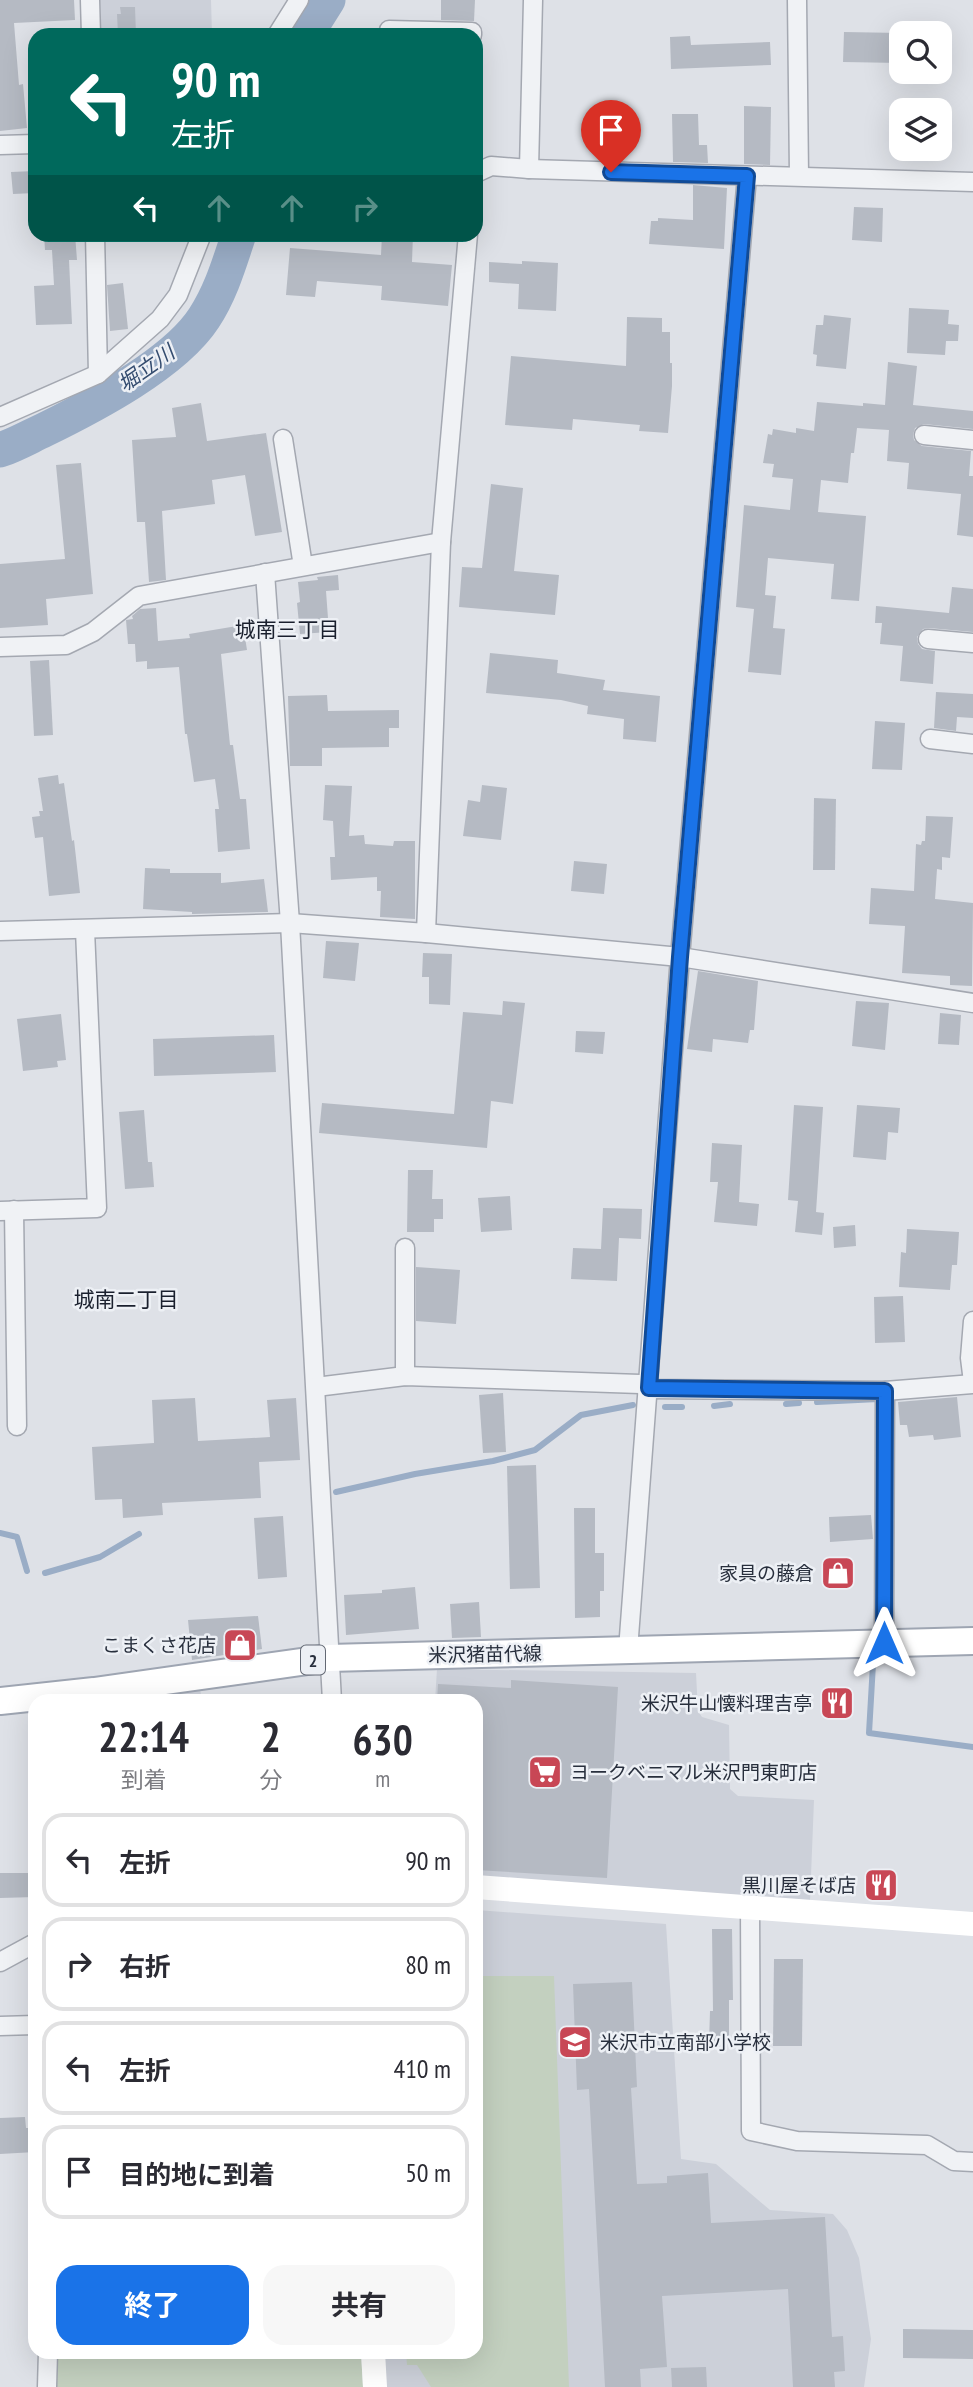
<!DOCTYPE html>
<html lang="ja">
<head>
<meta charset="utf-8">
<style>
	body { margin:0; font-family:"PT Sans Narrow","Noto Sans JP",sans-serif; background:#f7f7f7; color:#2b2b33; height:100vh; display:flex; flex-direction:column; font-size:26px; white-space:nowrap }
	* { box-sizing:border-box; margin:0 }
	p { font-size:23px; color:#7c7c81 }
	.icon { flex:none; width:38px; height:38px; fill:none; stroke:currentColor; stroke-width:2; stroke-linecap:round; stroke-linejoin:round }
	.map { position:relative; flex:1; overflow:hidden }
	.side { position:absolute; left:28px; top:1694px; width:455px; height:665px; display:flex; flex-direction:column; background:#fff; border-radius:21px; box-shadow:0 7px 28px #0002 }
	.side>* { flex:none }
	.guide { position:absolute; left:28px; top:28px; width:455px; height:214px; border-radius:21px; box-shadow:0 7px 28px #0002; background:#00695c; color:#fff; overflow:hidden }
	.controls { position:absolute; left:889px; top:21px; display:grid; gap:14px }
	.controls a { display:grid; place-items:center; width:63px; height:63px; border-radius:14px; background:#fff; box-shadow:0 7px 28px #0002; font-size:35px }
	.pin { position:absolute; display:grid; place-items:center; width:60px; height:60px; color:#fff; margin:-72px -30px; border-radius:50% 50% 50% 0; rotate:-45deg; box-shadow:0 0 7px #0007 }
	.pin .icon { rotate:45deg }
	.me { position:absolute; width:77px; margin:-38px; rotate:0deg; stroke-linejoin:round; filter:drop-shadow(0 0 5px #0008) }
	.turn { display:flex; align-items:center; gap:24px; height:147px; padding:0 28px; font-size:32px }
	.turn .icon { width:91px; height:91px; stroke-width:2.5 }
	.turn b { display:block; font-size:49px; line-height:60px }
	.lanes { display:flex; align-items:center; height:66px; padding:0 28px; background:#0003; justify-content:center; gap:35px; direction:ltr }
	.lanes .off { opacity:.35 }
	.eta { display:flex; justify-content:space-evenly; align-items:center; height:119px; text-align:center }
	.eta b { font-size:42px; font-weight:700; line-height:49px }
	.cta { display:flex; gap:14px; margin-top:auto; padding:14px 28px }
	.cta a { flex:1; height:80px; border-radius:21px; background:#1a73e8; color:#fff; font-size:28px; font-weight:700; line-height:80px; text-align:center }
	.cta a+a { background:#f7f7f7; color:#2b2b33 }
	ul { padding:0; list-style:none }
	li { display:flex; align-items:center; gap:21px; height:94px; margin:0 14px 10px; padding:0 14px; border:4px solid #e1e1e2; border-radius:21px }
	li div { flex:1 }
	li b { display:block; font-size:26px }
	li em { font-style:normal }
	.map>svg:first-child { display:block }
	.built { fill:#ccd0d9 }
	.green { fill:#c3d0bf }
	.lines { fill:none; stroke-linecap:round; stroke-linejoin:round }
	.stream { stroke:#9aadc6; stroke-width:6 }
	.river { stroke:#9aadc6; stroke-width:35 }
	.building { fill:#b5bac3 }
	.street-casing { stroke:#a4a8b1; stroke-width:21 }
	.primary-casing { stroke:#9ea5b2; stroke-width:30 }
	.street { stroke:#f0f2f5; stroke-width:18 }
	.secondary { stroke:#fff; stroke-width:24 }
	.primary { stroke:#fff; stroke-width:26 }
	.route-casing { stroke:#114b97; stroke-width:18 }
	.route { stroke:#1a73e8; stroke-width:12 }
	.labels { text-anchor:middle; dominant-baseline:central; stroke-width:5; stroke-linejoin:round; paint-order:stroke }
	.shield { fill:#edf0f5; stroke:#636974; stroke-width:2 }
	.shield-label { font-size:18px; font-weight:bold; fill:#282f3d }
	.poi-label { font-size:19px; fill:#282f3d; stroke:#edf0f5; text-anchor:end }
	.street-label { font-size:19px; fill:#282f3d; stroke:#edf0f5 }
	.water-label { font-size:21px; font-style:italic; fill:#344c6f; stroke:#edf0f5 }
	.neighbourhood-label { font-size:21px; fill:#1a202e; stroke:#edf0f5 }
</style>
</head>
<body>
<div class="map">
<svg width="973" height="2387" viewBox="0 0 973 2387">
	<rect width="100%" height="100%" fill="#dee1e7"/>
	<g class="built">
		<polygon points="100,0 211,0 212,35 101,35"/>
		<polygon points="437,1669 696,1673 698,1711 702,1717 729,1725 730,1789 738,1796 814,1800 810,1901 476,1876 476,1701 435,1701"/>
		<polygon points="200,1689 202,1701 119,1701"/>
		<polygon points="476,1910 666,1924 681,2159 716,2164 770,2210 833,2214 847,2230 859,2258 871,2339 864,2387 386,2387 384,2352 476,2352"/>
	</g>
	<g class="green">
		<polygon points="476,1976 554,1976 569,2387 431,2387 417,2365 407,2365 406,2352 476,2352"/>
		<polygon points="53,2352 361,2352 363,2387 55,2387"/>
	</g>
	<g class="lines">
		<g class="stream">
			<polyline points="817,1402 878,1399 878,1403"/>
			<polyline points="786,1404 799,1403"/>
			<polyline points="714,1406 730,1404"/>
			<polyline points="665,1407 682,1407"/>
			<polyline points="336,1492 415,1474 493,1461 535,1450 581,1415 633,1405"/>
			<polyline points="0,1533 17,1537 27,1571"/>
			<polyline points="45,1573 100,1557 139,1534"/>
			<polyline points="873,1664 869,1733 973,1747"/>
		</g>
		<g class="river">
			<polyline points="306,35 328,0"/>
			<path d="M0 450C15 445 29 437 44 430 93 406 174 364 204 318 221 292 229 264 239 234"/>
		</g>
	</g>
	<g class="building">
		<polygon points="0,0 74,0 75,20 14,23 19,85 23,84 27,128 0,131"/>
		<polygon points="441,0 475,0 474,21 441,20"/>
		<polygon points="120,7 135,7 136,35 118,35 117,14 121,14"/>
		<polygon points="844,32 901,33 901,63 843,62"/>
		<polygon points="690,36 691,45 770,42 771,65 671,69 670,37"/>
		<polygon points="744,106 771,107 770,165 744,164"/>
		<polygon points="672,114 698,114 699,145 707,145 708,163 673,162"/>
		<polygon points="35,171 35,193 13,194 11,172"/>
		<polygon points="693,185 727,188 724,249 649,244 651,221 658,221 658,218 693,220"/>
		<polygon points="854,207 883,208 882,242 852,240"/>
		<polygon points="44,234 75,234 77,260 69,260 72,324 36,325 34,286 54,285 52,250 45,250"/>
		<polygon points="382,234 413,234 412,262 452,265 448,306 381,300 382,286 317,281 315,297 286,295 290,248 381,255"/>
		<polygon points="522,261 558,263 556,311 518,309 519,284 489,282 489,262 522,264"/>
		<polygon points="123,283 128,329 110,331 107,285"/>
		<polygon points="909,308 949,310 948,324 959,325 958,341 946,341 945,355 907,353"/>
		<polygon points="824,315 851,318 846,369 816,366 817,355 813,354 816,325 823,325"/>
		<polygon points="627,317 662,318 662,332 670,332 670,363 672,363 672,386 668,433 639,431 640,425 573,419 572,430 505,425 511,356 626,366"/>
		<polygon points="888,362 917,366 913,405 973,411 973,429 924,424 915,428 913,435 914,440 922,446 971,451 969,476 973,476 973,537 957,535 961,494 907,489 909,463 887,461 889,430 857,428 854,453 851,453 848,483 821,480 818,512 866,516 859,601 831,599 834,564 768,558 765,595 776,596 773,628 785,629 781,675 748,672 754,609 736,607 744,505 790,510 793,479 772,477 774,464 763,463 768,434 772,435 773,429 796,433 796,428 814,431 817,402 863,406 863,403 885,405"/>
		<polygon points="201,403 207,441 266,433 282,532 255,536 245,475 212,480 215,504 162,511 166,580 149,582 145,522 137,522 132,440 176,437 172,408"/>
		<polygon points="81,463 93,594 46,599 48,625 0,628 0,564 65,559 56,465"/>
		<polygon points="491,484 523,488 514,571 559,575 555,615 459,607 462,567 482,568"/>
		<polygon points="338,575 339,590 326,591 329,632 300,634 297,603 300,602 298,582 318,580 317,577"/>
		<polygon points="952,587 973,589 973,632 929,628 923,629 917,637 918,644 922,649 935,651 933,684 900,681 903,646 880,644 882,623 875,623 876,606 949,613"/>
		<polygon points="156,608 158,641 190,638 189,634 243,625 247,650 221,654 230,745 233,745 240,799 246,799 250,849 218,852 215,809 219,809 215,779 194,782 187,734 185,734 179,667 147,669 147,661 136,662 135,644 128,644 126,620 133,619 132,616 140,609"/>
		<polygon points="490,653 558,660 557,673 605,680 603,690 660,696 656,742 623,739 624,719 587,714 588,706 561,700 486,693"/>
		<polygon points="49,660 53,735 34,736 30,661"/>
		<polygon points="936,692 973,694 973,718 957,717 956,731 934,728"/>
		<polygon points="327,695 328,711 399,710 399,728 389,728 389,747 322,748 322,766 290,766 288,696"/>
		<polygon points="875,721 905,723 902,770 872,769"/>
		<polygon points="58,775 59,784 64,783 72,841 74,840 80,893 49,896 43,837 35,838 32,817 40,816 39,811 43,811 38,778"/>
		<polygon points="325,785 352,786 349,836 364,835 365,844 393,846 394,841 415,841 415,919 380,917 381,891 377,891 377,877 331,880 330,857 335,857 333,821 323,820"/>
		<polygon points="482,785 507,788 501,840 463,836 468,800 480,802"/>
		<polygon points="814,798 836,799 835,870 813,870"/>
		<polygon points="926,816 953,817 950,858 942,857 942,870 937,869 935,899 973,903 972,986 950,985 950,976 902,973 905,926 869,924 871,888 914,891 916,844 921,845 922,841 925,841"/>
		<polygon points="574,861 607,864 604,894 571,891"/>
		<polygon points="145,868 170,869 170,873 221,873 221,883 264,879 268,912 192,914 192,912 143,909"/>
		<polygon points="326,941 359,943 355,981 323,978"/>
		<polygon points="423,953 452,954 450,1005 429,1004 429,977 422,977"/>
		<polygon points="698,971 758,981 754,1030 750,1030 748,1043 713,1039 712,1052 687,1049"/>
		<polygon points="503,1001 525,1003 513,1104 491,1101 487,1148 319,1133 322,1103 454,1114 463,1012 502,1015"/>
		<polygon points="856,1001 889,1003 885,1050 852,1046"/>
		<polygon points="940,1013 961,1015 959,1045 938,1044"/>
		<polygon points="61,1014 66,1060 57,1061 58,1067 23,1071 17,1019"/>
		<polygon points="576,1031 605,1032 603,1054 575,1052"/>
		<polygon points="274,1035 276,1072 154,1076 153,1039"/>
		<polygon points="794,1105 823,1107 816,1212 824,1213 822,1235 795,1232 798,1201 788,1200"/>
		<polygon points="857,1105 900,1108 898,1133 888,1132 886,1160 853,1157"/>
		<polygon points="144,1110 148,1162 152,1162 154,1187 125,1189 119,1112"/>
		<polygon points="712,1143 742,1145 739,1202 759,1204 757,1226 714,1222 718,1182 710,1182"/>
		<polygon points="408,1170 433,1170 432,1199 443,1199 443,1219 434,1219 434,1232 407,1232"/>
		<polygon points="510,1196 512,1230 481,1232 478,1198"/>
		<polygon points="603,1208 642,1209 641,1239 619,1238 617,1281 571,1279 573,1248 601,1249"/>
		<polygon points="855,1225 856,1246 834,1248 833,1227"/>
		<polygon points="907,1229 959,1232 957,1265 952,1265 950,1290 899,1287 901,1252 906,1253"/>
		<polygon points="416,1267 460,1270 456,1324 416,1321"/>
		<polygon points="903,1296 905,1342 875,1343 874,1297"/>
		<polygon points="503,1393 506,1452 483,1453 479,1395"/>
		<polygon points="957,1397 961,1437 934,1440 933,1435 909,1437 907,1425 900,1425 898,1402"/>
		<polygon points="195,1398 198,1441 270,1437 267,1400 296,1398 300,1460 259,1462 261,1498 162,1503 163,1515 123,1518 122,1499 95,1500 92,1447 154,1443 152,1400"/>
		<polygon points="536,1465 540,1588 510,1589 507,1466"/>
		<polygon points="574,1508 595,1508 595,1553 604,1553 604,1591 600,1591 600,1617 575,1618"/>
		<polygon points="871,1515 873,1539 830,1542 829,1517"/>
		<polygon points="283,1516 287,1577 258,1579 254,1518"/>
		<polygon points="415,1587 419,1629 346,1635 344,1595 382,1593 382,1590"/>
		<polygon points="479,1602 481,1637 452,1638 450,1604"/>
		<polygon points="258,1616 262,1649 192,1660 188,1620"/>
		<polygon points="511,1680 618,1687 607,1878 476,1870 476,1701 437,1701 438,1684 511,1688"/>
		<polygon points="0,1873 35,1873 35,1897 0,1898"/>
		<polygon points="712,1929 732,1929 733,2000 729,2000 729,2043 709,2043 710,2011 713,2011"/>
		<polygon points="774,1959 803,1959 802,2046 773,2046"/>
		<polygon points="632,1982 637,2087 631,2088 637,2184 667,2183 667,2176 708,2173 711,2223 825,2217 832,2337 843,2336 845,2371 834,2372 835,2387 793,2387 788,2289 662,2296 667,2367 640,2369 641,2387 605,2387 589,2089 577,2090 573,1984"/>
		<polygon points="25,2117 26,2128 34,2128 35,2152 0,2154 0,2118"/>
		<polygon points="903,2329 973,2330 973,2359 903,2358"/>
		<polygon points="706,2367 707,2387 672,2387 671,2368"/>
	</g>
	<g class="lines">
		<g class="street-casing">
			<g id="street">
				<polyline points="90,0 91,35"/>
				<polyline points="797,0 799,175"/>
				<polyline points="389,30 472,32 472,35"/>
				<polyline points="277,35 299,0"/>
				<polyline points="0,145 35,144"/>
				<polyline points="529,169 533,0"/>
				<polyline points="476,173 491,166 529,169 973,182"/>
				<polyline points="95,234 98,374"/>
				<polyline points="0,417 98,374 160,319 178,295 202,234"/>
				<polyline points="924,435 973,440"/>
				<polyline points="283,439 303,566"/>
				<polyline points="265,573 290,923 332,1701"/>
				<polyline points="928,639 973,643"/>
				<polyline points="0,647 66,645 93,632 139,596 441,542"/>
				<polyline points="930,739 973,744"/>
				<polyline points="0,931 290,923 426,933 680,957 973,1003"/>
				<polyline points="426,933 441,542 468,234"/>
				<polyline points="14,1210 17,1426"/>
				<polyline points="0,1211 97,1208 85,930"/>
				<polyline points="973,1321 970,1358 973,1382"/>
				<polyline points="405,1376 405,1248"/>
				<polyline points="316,1387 405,1376 640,1384 649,1389 885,1391 973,1384"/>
				<polyline points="884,1643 885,1391"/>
				<polyline points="628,1650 680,957 747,176"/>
				<polyline points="750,1906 751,2131 797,2141 927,2145 954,2161 973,2162"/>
				<polyline points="0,1962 35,1943"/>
				<polyline points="0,2026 35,2025"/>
				<polyline points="47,2387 48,2352"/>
			</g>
		</g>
		<g class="primary-casing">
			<polyline id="primary" points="0,1701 94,1691 329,1658 973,1641"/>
		</g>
		<use href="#street" class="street"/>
		<g class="secondary">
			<polyline points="476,1887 973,1924"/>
			<polyline points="373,2352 375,2387"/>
		</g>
		<use href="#primary" class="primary"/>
	</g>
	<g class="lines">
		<g class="route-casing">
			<polyline id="route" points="611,172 747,176 680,957 649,1388 885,1391 884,1643"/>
		</g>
		<use href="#route" class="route"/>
	</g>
	<defs>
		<g id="shop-square" transform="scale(1.75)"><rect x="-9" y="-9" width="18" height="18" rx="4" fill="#c84755" stroke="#edf0f5"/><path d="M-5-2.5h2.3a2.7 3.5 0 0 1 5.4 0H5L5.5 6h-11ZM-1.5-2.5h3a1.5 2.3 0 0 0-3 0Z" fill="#fff"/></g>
		<g id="restaurant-square" transform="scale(1.75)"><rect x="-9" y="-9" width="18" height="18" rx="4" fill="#c84755" stroke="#edf0f5"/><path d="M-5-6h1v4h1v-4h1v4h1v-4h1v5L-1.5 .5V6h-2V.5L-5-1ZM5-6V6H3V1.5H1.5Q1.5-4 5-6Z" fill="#fff"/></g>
		<g id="supermarket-square" transform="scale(1.75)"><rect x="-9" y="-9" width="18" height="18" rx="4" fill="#c84755" stroke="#edf0f5"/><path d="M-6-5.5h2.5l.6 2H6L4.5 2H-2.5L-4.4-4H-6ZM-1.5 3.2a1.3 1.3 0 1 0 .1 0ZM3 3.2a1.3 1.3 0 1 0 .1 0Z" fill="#fff"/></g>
		<g id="school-square" transform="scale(1.75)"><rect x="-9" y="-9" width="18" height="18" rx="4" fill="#c84755" stroke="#edf0f5"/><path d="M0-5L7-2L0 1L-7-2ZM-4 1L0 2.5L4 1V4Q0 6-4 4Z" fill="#fff"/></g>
	</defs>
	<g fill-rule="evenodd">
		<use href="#shop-square" x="838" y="1573"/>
		<use href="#shop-square" x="240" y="1645"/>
		<use href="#restaurant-square" x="837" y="1703"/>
		<use href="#supermarket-square" x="545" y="1772"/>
		<use href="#restaurant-square" x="881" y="1885"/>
		<use href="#school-square" x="575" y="2042"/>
	</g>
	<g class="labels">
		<rect class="shield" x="301" y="1645.5" width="24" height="29" rx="5"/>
		<g class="shield-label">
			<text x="313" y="1660">2</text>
		</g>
		<g class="poi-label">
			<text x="814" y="1573">家具の藤倉</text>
			<text x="216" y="1645">こまくさ花店</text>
			<text x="812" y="1703">米沢牛山懐料理吉亭</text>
			<text x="570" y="1772" text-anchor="start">ヨークベニマル米沢門東町店</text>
			<text x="856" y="1885">黒川屋そば店</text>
			<text x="600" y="2042" text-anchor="start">米沢市立南部小学校</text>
		</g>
		<g class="street-label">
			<text transform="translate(485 1654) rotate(-1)">米沢猪苗代線</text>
		</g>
		<g class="water-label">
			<text transform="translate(146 368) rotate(-35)">堀立川</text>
		</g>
		<g class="neighbourhood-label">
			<text x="287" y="629">城南三丁目</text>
			<text x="126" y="1299">城南二丁目</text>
		</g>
	</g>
</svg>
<div class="controls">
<a><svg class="icon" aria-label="search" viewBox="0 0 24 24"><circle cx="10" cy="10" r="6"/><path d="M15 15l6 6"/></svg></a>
<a><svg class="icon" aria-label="layers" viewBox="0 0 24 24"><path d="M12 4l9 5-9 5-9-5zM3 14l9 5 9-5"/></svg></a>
</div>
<div class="pin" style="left:611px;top:172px;background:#d93025"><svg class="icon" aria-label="arrive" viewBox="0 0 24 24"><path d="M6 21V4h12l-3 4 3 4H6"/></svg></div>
<svg class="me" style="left:884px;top:1643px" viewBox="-20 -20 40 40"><path d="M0-17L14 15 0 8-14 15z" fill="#1a73e8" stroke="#fff" stroke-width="4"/></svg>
<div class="guide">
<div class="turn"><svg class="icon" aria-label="left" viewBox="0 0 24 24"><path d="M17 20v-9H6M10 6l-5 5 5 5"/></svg><div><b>90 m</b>左折</div></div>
<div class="lanes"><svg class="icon" aria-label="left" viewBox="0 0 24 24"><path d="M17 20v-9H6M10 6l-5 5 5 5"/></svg><svg class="icon off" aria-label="ahead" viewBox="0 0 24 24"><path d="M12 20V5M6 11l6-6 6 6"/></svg><svg class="icon off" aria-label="ahead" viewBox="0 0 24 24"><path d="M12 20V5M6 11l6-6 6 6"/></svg><svg class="icon off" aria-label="right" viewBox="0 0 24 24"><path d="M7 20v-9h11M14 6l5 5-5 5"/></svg></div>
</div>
<section class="side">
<div class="eta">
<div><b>22:14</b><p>到着</p></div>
<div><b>2</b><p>分</p></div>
<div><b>630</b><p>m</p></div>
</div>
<ul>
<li><svg class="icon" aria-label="left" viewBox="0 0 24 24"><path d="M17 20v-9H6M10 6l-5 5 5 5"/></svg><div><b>左折</b></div><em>90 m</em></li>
<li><svg class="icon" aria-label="right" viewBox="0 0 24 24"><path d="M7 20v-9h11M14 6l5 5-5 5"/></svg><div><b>右折</b></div><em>80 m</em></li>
<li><svg class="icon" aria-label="left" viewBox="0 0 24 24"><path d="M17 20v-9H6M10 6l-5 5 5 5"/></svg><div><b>左折</b></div><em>410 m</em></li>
<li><svg class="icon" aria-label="arrive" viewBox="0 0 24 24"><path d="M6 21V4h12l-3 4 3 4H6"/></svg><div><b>目的地に到着</b></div><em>50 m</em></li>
</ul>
<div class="cta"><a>終了</a><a>共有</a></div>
</section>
</div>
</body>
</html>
